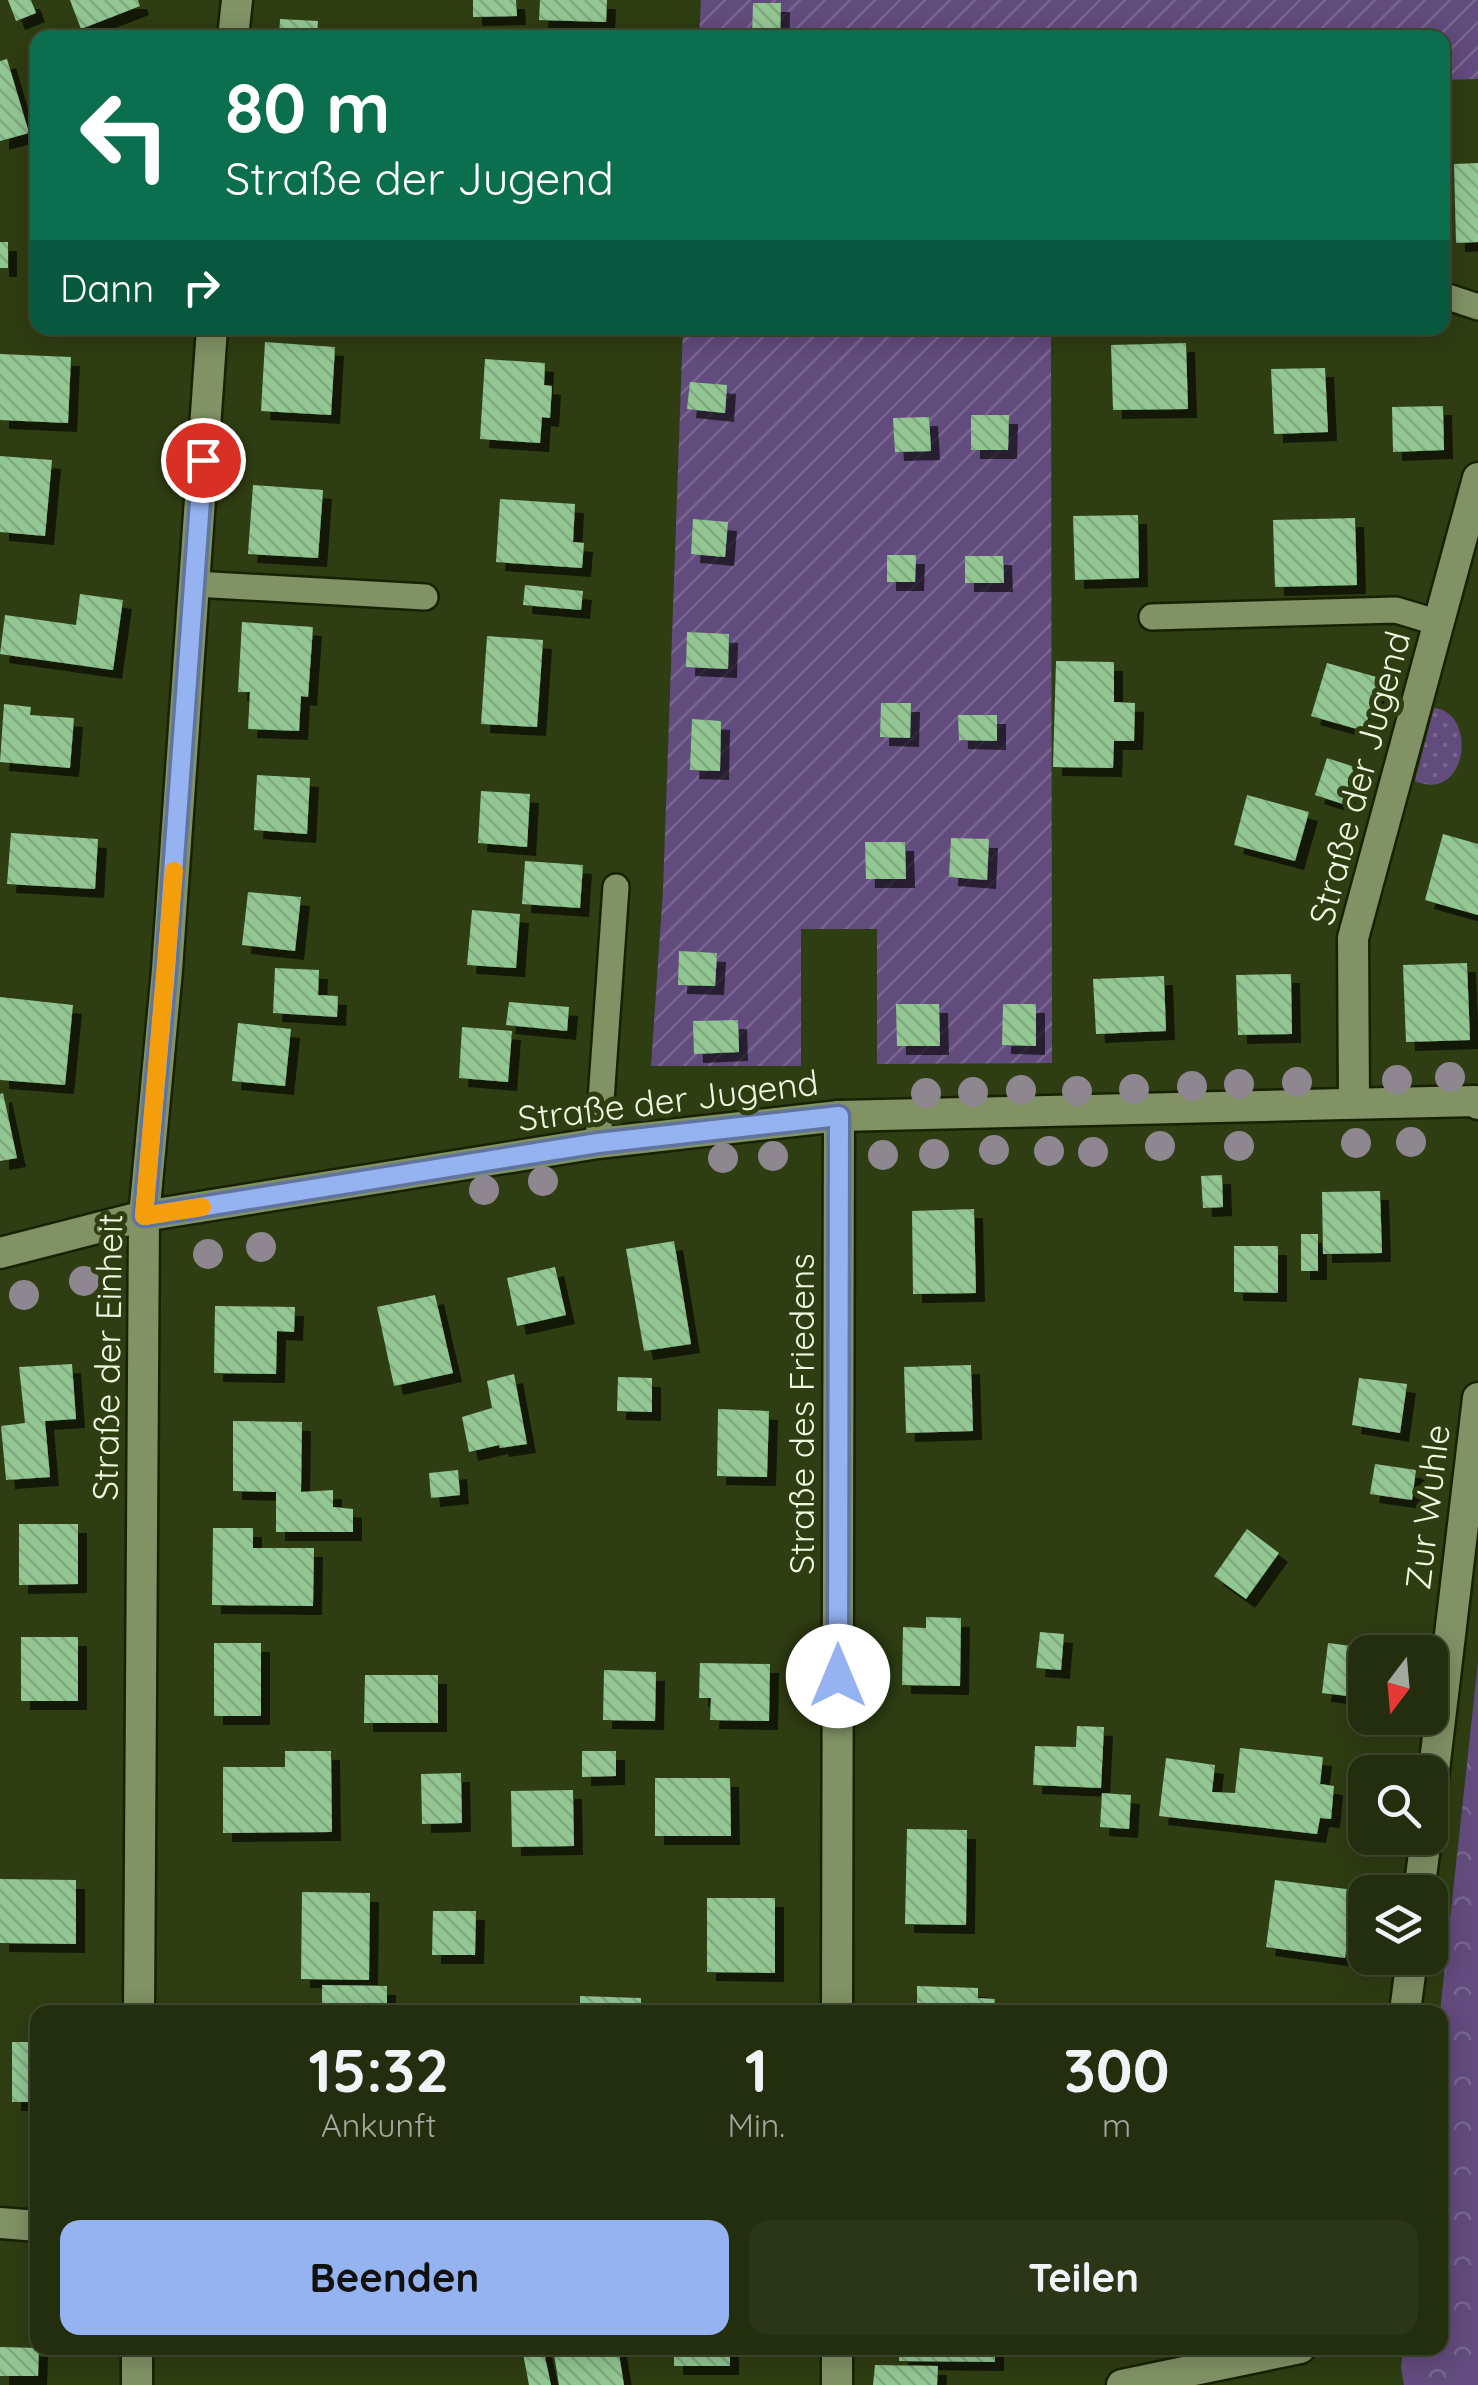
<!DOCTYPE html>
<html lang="de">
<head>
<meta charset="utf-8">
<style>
	body { margin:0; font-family:Quicksand,sans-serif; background:#2b3617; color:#f1f3f6; height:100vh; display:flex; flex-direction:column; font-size:38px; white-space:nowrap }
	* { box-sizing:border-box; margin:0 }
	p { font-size:32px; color:#a3a89e }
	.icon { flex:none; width:55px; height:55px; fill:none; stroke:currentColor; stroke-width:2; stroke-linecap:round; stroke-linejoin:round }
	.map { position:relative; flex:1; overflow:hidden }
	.details { position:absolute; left:30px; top:2005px; width:1418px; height:350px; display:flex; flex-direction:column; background:#232e0e; border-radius:20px; box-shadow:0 5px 25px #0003,0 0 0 2px #404a2e }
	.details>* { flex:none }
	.top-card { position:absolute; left:30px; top:30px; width:1420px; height:305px; border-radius:20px; box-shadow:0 5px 25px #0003,0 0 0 2px #404a2e; background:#0b6e4f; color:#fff; overflow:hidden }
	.needle { width:65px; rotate:196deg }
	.tools { position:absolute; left:1348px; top:1635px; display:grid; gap:20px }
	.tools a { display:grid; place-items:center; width:100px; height:100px; border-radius:20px; background:#232e0e; box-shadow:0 5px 25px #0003,0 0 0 2px #404a2e; font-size:50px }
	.pin { position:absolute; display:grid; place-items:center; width:85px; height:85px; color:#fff; margin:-42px; border:5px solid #fff; border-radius:50%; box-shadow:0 2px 10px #0007 }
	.me { position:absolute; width:110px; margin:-55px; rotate:0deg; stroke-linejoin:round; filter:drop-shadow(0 0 8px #0008) }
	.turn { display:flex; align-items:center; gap:35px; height:210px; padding:0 30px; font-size:45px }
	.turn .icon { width:130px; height:130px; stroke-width:2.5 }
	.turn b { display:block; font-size:70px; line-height:85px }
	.then { display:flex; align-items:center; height:95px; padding:0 30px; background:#0003; gap:20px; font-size:38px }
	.eta { display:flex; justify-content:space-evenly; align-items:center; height:170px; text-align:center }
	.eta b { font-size:60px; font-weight:800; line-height:70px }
	.cta { display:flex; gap:20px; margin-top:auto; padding:20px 30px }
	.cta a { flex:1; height:115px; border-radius:20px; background:#95b2f1; color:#111; font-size:40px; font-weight:800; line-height:115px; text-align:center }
	.cta a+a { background:#2b3617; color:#f1f3f6 }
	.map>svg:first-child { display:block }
	.grass { fill:url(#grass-dots) }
	.park { fill:url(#park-crowns) }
	.garden { fill:url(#garden-furrows) }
	.building { fill:url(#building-back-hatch); filter:url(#shadow) }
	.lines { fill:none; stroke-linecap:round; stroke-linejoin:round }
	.lane-casing { stroke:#182203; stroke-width:30 }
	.street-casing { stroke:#182203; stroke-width:35 }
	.lane { stroke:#819265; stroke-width:25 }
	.street { stroke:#819265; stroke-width:30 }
	.tree { fill:#8e8790 }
	.route-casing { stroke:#61749d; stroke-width:25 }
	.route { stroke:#95b2f1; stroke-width:18 }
	.slow { stroke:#f59e0b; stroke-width:18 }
	.labels { text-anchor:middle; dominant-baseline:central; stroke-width:10; stroke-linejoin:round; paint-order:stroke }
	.street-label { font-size:35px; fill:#eff9e1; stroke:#2f3d12 }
</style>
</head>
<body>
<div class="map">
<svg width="1478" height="2385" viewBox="0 0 1478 2385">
	<defs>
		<pattern id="grass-dots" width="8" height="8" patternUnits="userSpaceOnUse" patternTransform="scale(2.5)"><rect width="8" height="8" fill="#624b7d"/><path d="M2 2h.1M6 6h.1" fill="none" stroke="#79668f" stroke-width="1.8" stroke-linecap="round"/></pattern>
		<pattern id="park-crowns" width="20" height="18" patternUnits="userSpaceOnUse" patternTransform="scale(2.5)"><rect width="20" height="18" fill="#624b7d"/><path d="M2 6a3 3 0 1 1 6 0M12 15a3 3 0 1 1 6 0" fill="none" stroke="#79668f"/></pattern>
		<pattern id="garden-furrows" width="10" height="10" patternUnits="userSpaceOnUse" patternTransform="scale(2.5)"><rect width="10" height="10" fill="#624b7d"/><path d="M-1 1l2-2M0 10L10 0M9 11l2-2" fill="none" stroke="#79668f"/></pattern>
		<pattern id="building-back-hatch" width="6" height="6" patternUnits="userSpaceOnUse" patternTransform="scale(2.5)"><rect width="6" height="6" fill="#92c793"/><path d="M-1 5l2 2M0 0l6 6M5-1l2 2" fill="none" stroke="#80a87f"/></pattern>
		<filter id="shadow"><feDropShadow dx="9" dy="9" stdDeviation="0" flood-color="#0009"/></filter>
	</defs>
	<rect width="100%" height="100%" fill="#2f3d12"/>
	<path class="grass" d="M1434 708C1478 712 1468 804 1415 781Z"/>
	<polygon class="park" points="1478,1662 1478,2385 1404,2385 1401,2368 1403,2348 1440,2348 1440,2012"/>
	<g class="garden">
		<polygon points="701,0 1478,0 1478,79 1443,80 1442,38 699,38"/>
		<polygon points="683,328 1051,328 1052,1063 877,1064 877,929 801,929 801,1066 651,1066 663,890"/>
	</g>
	<g class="building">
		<polygon points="8,0 31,0 36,13 16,21"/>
		<polygon points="70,0 138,0 140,6 81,29"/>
		<polygon points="473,0 516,0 517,16 473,17"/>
		<polygon points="540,0 607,0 606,22 539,20"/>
		<polygon points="753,3 781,3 780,38 752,38"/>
		<polygon points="280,19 318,21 317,38 279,38"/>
		<polygon points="7,59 29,133 0,141 0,61"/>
		<polygon points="1478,163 1478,242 1456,243 1454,164"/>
		<rect x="0" y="242" width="8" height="26"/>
		<polygon points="265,342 335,347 331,415 261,411"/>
		<polygon points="1186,343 1188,409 1113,410 1111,345"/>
		<polygon points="0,354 71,357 68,423 0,420"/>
		<polygon points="485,359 545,363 544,385 552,386 550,418 542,417 540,443 480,439"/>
		<polygon points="1325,368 1328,432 1274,434 1271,369"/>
		<polygon points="690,382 727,385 725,413 687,409"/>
		<polygon points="1443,406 1444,450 1393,452 1392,407"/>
		<polygon points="971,415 1009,415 1008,450 971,450"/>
		<polygon points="929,417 931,451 895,452 893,418"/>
		<polygon points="0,456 52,460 45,536 0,532"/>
		<polygon points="253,485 323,490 318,558 248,554"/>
		<polygon points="500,499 575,504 573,542 584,543 582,568 496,562"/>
		<polygon points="1138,515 1139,578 1075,580 1073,516"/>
		<polygon points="1355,518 1357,585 1275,587 1273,520"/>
		<polygon points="693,519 728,522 725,557 691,554"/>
		<polygon points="887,555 916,555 915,582 887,582"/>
		<polygon points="965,556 1003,556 1004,583 965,583"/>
		<polygon points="525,585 583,591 581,610 523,605"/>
		<polygon points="80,594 123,600 113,670 0,654 5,615 76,625"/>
		<polygon points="242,622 313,627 308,697 301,696 299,731 248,729 250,692 238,692"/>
		<polygon points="687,632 729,634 728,669 686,667"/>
		<polygon points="487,636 543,640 537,727 481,724"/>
		<polygon points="1056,661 1114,662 1114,702 1135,703 1134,741 1114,741 1113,768 1053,767"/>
		<polygon points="1327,663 1380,678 1364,731 1311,716"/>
		<polygon points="881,703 911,703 910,738 880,737"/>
		<polygon points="4,704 31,707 30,715 74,718 70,768 0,762"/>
		<polygon points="958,715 997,715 997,741 959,740"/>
		<polygon points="692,719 721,721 720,771 690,770"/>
		<polygon points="1327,758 1355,767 1343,804 1315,795"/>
		<polygon points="257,775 310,778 307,834 254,830"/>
		<polygon points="481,791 530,794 527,847 478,843"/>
		<polygon points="1247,795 1309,812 1295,861 1234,845"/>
		<polygon points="11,833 98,839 95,889 7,884"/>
		<polygon points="1443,834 1478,844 1478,915 1425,900"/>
		<polygon points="951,838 989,839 987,880 949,877"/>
		<polygon points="865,842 905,842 906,879 866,879"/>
		<polygon points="525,861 583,865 580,908 522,904"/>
		<polygon points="248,892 301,897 295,951 242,945"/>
		<polygon points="472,910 520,914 516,968 467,965"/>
		<polygon points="679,951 717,953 715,986 678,985"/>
		<polygon points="1467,963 1470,1040 1406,1042 1403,965"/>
		<polygon points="275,968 319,970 318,995 338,996 337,1017 273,1013"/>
		<polygon points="1291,974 1292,1034 1238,1035 1236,975"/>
		<polygon points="1164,976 1166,1031 1096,1034 1093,979"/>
		<polygon points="0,997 73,1005 65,1085 0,1080"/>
		<polygon points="509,1002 569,1007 567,1031 506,1025"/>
		<polygon points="896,1004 939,1004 940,1046 897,1046"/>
		<polygon points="1003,1004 1036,1004 1036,1046 1002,1045"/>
		<polygon points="738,1020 739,1052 694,1054 693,1021"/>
		<polygon points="238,1023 291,1029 285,1086 232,1081"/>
		<polygon points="462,1027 512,1031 508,1082 459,1078"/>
		<polygon points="3,1093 17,1158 0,1161 0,1094"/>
		<polygon points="1222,1175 1223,1207 1203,1208 1201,1176"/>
		<polygon points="1380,1191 1382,1253 1323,1254 1322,1192"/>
		<polygon points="974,1209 976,1293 913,1294 912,1211"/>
		<rect x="1301" y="1234" width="17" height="37"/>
		<polygon points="674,1241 691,1344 644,1351 626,1249"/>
		<polygon points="1234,1246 1278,1246 1278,1293 1234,1292"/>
		<polygon points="555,1267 566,1315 517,1326 507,1278"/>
		<polygon points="435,1295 453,1373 394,1386 377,1307"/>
		<polygon points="215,1306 295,1307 294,1332 277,1331 276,1374 214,1373"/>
		<polygon points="72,1364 76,1419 45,1421 50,1477 6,1480 1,1426 25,1423 19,1367"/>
		<polygon points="971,1365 973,1431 906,1433 904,1367"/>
		<polygon points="514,1374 527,1444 500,1448 499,1445 469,1452 462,1417 492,1408 487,1381"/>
		<polygon points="618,1377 652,1378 652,1412 617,1411"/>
		<polygon points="1359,1378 1407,1384 1400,1433 1352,1425"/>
		<polygon points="718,1409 769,1411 767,1477 717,1476"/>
		<polygon points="233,1421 302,1422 301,1492 333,1490 333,1507 353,1509 353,1532 276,1532 276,1492 233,1491"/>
		<polygon points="1375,1464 1416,1470 1412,1500 1370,1494"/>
		<polygon points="458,1470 460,1495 431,1498 429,1473"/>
		<polygon points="19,1524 78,1524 78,1584 19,1585"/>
		<polygon points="213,1528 253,1528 253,1548 314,1548 313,1606 212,1605"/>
		<polygon points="1247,1529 1279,1553 1246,1599 1214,1576"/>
		<polygon points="926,1617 961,1618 960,1686 902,1685 903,1627 926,1628"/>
		<polygon points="1040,1632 1064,1634 1061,1670 1036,1668"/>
		<rect x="21" y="1637" width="57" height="64"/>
		<rect x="214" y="1643" width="47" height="73"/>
		<polygon points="1328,1643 1376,1649 1376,1652 1365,1652 1365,1698 1322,1693"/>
		<polygon points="700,1663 770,1664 769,1721 710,1720 711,1698 699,1698"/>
		<polygon points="604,1670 656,1672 655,1721 603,1720"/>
		<polygon points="365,1675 438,1675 438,1723 364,1723"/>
		<polygon points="1077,1726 1104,1727 1101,1788 1033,1785 1035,1746 1076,1747"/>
		<polygon points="1240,1748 1323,1757 1320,1784 1334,1786 1331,1819 1320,1818 1317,1834 1159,1816 1166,1758 1215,1765 1212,1792 1235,1793"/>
		<polygon points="285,1751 331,1751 332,1832 223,1833 223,1767 285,1767"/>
		<polygon points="582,1751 616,1751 616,1776 582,1777"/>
		<polygon points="461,1773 462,1823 422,1824 421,1774"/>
		<polygon points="655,1778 730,1778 731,1836 655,1836"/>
		<polygon points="573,1790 574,1846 512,1847 511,1791"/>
		<polygon points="1102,1793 1131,1795 1129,1829 1100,1827"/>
		<polygon points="907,1829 967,1830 966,1925 905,1924"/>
		<polygon points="0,1879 76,1880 76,1944 0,1943"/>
		<polygon points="1275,1880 1354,1890 1345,1958 1266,1947"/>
		<polygon points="302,1892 370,1893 369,1980 301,1979"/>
		<polygon points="707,1898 775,1898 775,1973 707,1972"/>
		<polygon points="433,1911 476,1911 475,1955 432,1955"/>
		<polygon points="322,1985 387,1986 387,2012 322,2012"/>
		<polygon points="917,1986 978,1988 978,1998 995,1999 994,2012 917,2012"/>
		<polygon points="580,1996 641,1998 641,2012 580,2012"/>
		<polygon points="1192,2003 1251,2010 1251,2012 1191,2012"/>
		<rect x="12" y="2042" width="26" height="60"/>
		<polygon points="0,2347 39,2348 38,2376 0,2376"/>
		<polygon points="522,2348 543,2348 551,2385 529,2385"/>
		<polygon points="591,2348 618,2348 624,2385 559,2385 554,2354"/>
		<rect x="674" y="2348" width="56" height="18"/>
		<polygon points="899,2348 995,2348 995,2362 899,2361"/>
		<polygon points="875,2365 938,2366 937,2385 873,2385"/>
	</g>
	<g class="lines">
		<g class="lane-casing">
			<g id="lane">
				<polyline points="1442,295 1478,307"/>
				<polyline points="195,584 425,597"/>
				<polyline points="1152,617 1396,610 1439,623"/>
				<polyline points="598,1143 616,887"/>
			</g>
		</g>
		<g class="street-casing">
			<g id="street">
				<polyline points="233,38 237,0"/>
				<polyline points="1354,1103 1353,938 1478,478"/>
				<polyline points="0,1253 144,1216 598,1143 839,1116 1475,1101 1478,1104"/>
				<polyline points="1430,1804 1478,1398"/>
				<polyline points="1419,1892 1426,1838"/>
				<polyline points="139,2012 144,1216 167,970 212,328"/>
				<polyline points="837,2012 839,1116"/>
				<polyline points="1405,2012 1412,1958"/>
				<polyline points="0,2223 38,2226"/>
				<polyline points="137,2385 137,2348"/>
				<polyline points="837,2385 837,2348"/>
				<polyline points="1122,2385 1300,2348"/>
			</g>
		</g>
		<use href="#lane" class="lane"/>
		<use href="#street" class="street"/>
	</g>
	<g class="tree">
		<circle cx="1450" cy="1077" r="15"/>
		<circle cx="1397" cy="1080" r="15"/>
		<circle cx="1297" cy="1082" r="15"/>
		<circle cx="1239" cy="1084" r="15"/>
		<circle cx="1192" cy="1086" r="15"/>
		<circle cx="1134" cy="1089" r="15"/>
		<circle cx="1021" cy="1090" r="15"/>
		<circle cx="1077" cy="1091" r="15"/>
		<circle cx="973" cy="1092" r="15"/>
		<circle cx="926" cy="1093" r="15"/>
		<circle cx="1411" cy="1142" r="15"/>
		<circle cx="1356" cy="1143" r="15"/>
		<circle cx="1160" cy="1146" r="15"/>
		<circle cx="1239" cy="1146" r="15"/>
		<circle cx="994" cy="1150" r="15"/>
		<circle cx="1049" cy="1151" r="15"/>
		<circle cx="1093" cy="1152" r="15"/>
		<circle cx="934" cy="1154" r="15"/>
		<circle cx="883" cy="1155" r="15"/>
		<circle cx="773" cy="1156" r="15"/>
		<circle cx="723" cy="1158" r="15"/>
		<circle cx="543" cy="1181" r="15"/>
		<circle cx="484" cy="1190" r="15"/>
		<circle cx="261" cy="1247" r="15"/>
		<circle cx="208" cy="1254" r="15"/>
		<circle cx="84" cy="1281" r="15"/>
		<circle cx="24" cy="1295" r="15"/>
	</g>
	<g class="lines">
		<g class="route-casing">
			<polyline id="route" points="203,460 166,970 144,1216 598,1143 839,1116 838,1676"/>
		</g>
		<use href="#route" class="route"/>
		<polyline class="slow" points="174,871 144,1216 202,1207"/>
	</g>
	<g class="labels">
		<g class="street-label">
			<text transform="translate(1359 778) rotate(-75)">Straße der Jugend</text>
			<text transform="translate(668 1100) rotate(-7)">Straße der Jugend</text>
			<text transform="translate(107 1357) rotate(-89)">Straße der Einheit</text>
			<text transform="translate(801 1414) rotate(-90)">Straße des Friedens</text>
			<text transform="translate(1427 1507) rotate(-83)">Zur Wuhle</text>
		</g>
	</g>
</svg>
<div class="tools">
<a><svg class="needle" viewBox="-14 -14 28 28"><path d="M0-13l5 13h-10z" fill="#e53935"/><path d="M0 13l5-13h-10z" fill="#a3a89e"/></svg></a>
<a><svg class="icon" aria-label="search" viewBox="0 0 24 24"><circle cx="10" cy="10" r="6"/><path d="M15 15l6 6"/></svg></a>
<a><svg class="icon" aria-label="layers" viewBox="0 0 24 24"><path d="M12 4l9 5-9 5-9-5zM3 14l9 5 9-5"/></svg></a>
</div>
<div class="pin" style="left:203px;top:460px;background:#d93025"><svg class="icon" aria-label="arrive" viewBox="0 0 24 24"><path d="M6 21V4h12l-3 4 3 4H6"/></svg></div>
<svg class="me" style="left:838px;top:1676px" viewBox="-20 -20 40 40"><circle r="19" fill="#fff"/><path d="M0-13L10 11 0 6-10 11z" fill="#95b2f1"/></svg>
<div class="top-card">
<div class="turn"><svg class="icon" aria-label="left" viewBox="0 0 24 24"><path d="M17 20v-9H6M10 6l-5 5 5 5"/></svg><div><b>80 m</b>Straße der Jugend</div></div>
<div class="then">Dann<svg class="icon" aria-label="right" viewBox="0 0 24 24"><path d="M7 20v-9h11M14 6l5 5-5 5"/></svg></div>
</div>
<section class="details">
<div class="eta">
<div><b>15:32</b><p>Ankunft</p></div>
<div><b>1</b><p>Min.</p></div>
<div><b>300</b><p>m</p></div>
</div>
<div class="cta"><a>Beenden</a><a>Teilen</a></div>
</section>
</div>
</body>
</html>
